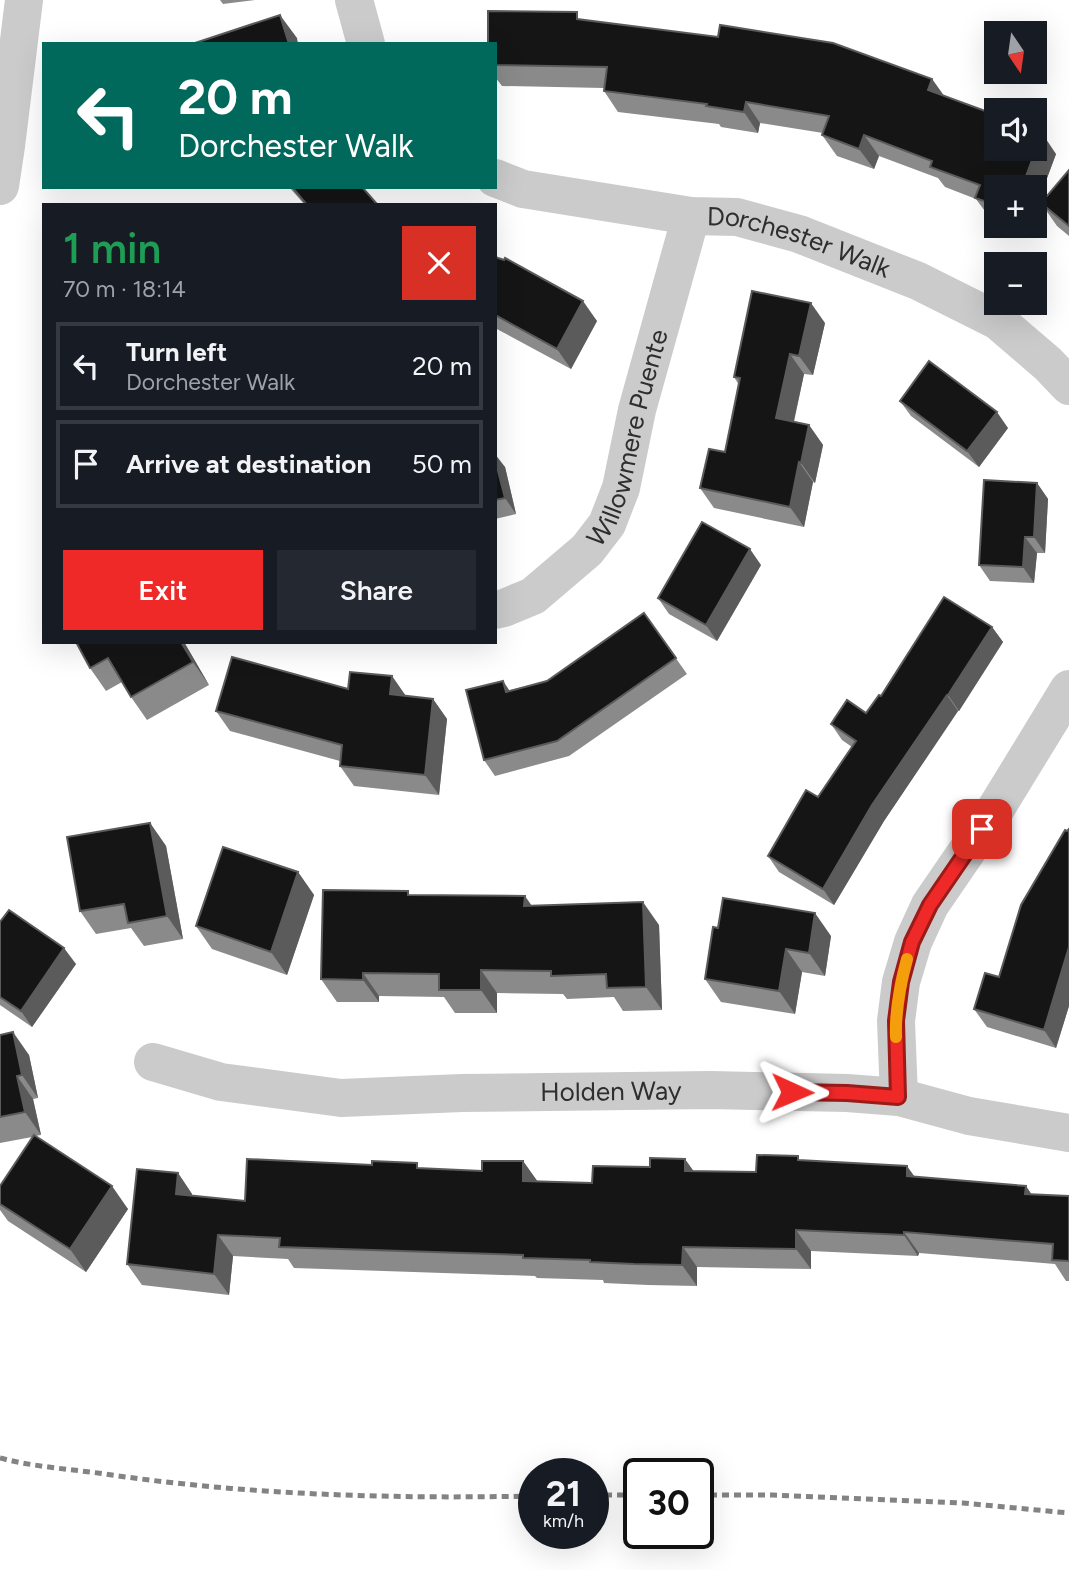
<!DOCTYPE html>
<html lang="en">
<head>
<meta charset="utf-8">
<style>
	body { margin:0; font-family:Figtree,sans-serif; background:#242831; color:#f1f3f6; height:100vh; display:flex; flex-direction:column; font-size:26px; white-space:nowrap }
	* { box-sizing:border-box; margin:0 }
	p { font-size:23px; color:#9ea1a6 }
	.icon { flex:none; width:38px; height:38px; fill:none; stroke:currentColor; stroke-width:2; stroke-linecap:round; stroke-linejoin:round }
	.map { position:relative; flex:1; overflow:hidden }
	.panel { position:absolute; left:42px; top:203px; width:455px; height:441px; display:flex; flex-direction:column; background:#171b24; border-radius:0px; box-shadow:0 7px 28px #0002 }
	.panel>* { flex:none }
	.guide { position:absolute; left:42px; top:42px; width:455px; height:147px; border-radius:0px; box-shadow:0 7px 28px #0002; background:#00695c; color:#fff; overflow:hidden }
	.needle { width:46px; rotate:167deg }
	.buttons { position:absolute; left:984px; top:21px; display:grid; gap:14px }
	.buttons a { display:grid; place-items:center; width:63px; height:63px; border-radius:0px; background:#171b24; box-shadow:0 7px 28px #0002; font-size:35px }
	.speed { position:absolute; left:518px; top:1458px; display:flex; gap:14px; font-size:35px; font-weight:700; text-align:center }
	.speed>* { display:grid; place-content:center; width:91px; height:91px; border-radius:50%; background:#171b24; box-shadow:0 7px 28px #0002; line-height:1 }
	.speed small { font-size:18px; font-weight:400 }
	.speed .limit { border:4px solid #111; border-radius:10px; background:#fff; color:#111 }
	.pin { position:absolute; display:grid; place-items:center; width:60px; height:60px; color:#fff; margin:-30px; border-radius:14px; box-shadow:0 4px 10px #0006 }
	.me { position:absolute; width:77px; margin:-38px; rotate:91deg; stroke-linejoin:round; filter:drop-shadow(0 0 5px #0008) }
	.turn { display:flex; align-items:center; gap:24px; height:147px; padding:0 21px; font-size:32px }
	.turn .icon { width:91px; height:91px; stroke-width:2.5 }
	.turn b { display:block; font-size:49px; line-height:60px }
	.round { display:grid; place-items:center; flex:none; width:74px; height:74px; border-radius:0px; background:#242831 }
	.headline { display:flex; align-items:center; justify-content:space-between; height:119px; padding:0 21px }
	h1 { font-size:42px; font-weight:600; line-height:52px; color:#1e9e55 }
	.action { display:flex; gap:14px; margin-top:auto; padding:14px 21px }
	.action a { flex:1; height:80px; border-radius:0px; background:#ee2927; color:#fff; font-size:28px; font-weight:600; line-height:80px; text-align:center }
	.action a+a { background:#242831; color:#f1f3f6 }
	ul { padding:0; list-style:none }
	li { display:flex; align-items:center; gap:21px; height:88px; margin:0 14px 10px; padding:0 7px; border:4px solid #363941; border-radius:0px }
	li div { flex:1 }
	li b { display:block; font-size:26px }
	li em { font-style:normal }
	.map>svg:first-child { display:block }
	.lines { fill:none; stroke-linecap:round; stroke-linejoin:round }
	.minor { stroke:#cbcbcb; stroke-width:38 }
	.rail { stroke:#838383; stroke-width:5; stroke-dasharray:7 5; stroke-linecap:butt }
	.wall { fill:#8a8a8a }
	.shaded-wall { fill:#5b5b5b }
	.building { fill:#151515; stroke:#5b5b5b; stroke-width:2 }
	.route-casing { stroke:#9b1b19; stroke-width:18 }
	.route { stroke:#ee2927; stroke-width:12 }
	.slow { stroke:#f59e0b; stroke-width:12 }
	.labels { text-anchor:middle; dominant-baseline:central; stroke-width:7; stroke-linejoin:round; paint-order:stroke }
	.street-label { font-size:26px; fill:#2e2e2e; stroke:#fff }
</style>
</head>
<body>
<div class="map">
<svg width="1069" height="1570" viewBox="0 0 1069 1570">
	<rect width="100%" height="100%" fill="#fff"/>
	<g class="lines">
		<g class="minor">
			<polyline points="354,0 366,44"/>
			<path id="s1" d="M495 178 523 189 691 216 737 217 799 234 918 281 998 321 1048 364 1069 386"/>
			<polyline points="0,186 6,146 24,0"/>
			<path id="s2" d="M495 610 504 608 533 596 587 550 607 524 621 488 637 410 691 216"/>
			<path id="s3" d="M153 1062 221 1082 341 1098 462 1093 711 1090 847 1093 899 1097 969 1116 1069 1133"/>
			<polyline points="899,1097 896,1021 901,982 913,942 930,905 995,810 1069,689"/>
		</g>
		<g class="rail">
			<path d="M0 1458C34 1467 70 1469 105 1474 247 1495 391 1499 534 1496"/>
			<polyline points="593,1495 639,1495"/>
			<polyline points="698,1495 773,1495 963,1503 1069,1513"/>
		</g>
	</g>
	<g class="wall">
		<polygon points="220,0 255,0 223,4"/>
		<polygon points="583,20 932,79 944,96 1056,154 1034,213 1034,187 996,187 996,221 990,218 976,199 945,187 938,178 879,156 874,169 837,156 822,135 823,133 760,123 758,133 721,127 719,124 618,112 604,91 604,88 502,86 495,77 495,44"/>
		<polygon points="1069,170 1069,236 1057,226 1041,203"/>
		<polygon points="289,187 362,187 377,205 305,205"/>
		<polygon points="1010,226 1029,226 1027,232"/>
		<polygon points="495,257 597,321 571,369 495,328"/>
		<polygon points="825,323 813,375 804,374 794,422 809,425 823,445 815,483 813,482 804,527 714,508 700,488 725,452 739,385 734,377"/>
		<polygon points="900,401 1008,428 979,467 911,416"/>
		<polygon points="495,459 505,467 516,514 495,519"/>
		<polygon points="1037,483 1048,499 1045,553 1037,553 1034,583 990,581 979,565"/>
		<polygon points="761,565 717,641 669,614 658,598"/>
		<polygon points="644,613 687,674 569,756 495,776 484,760 510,690 547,681"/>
		<polygon points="992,627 1003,642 959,711 958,711 884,821 834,905 779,872 768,856 818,797 852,747 842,740 831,724 866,713 881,696"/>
		<polygon points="76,642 184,642 209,685 147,720 131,697 122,682 106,691 90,668"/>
		<polygon points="392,676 405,696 433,699 447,719 439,795 354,786 340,766 340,761 230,731 216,711 348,689"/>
		<polygon points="150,823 166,846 183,939 144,946 131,928 96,934 80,911"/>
		<polygon points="1069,829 1069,1006 1056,1048 987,1027 974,1009 999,977"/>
		<polygon points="298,872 314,895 287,975 212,949 196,926"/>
		<polygon points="410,895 531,905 659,925 662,1010 623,1011 614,997 567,999 563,994 497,993 497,1013 455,1013 444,997 379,996 379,1002 337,1002 321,979"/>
		<polygon points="0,922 76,964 32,1027 0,1005"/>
		<polygon points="713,927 831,936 825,976 802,972 795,1014 721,1002 705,979"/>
		<polygon points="0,1035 29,1055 38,1098 33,1099 41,1135 35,1136 128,1209 86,1272 8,1221 0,1210 0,1186 32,1137 0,1143"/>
		<polygon points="523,1161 537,1181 592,1183 693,1171 756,1172 801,1161 915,1177 1026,1186 1031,1194 1069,1196 1069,1281 1066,1281 1055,1264 919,1253 918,1256 811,1251 811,1269 697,1267 697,1286 648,1285 604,1283 603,1280 537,1278 535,1276 294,1268 288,1259 233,1256 229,1295 142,1285 127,1264 178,1173 192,1194 192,1196 245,1201 421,1168 482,1171"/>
	</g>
	<g class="shaded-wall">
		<polygon points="280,15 297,38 298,44 289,44"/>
		<polygon points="932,79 947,100 928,90"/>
		<polygon points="746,102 760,123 758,133 744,112"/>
		<polygon points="1042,133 1056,154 1034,213 1034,187 1022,187"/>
		<polygon points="864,135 879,156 874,169 859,149"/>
		<polygon points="1023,226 1029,226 1027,232"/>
		<polygon points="583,301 597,321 571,369 557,349"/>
		<polygon points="811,303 825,323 813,375 799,356"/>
		<polygon points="790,354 804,374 790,438 776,418"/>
		<polygon points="997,412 1008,428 979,467 967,451"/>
		<polygon points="809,425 823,445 815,483 801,463"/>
		<polygon points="495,454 505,467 516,514 505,498 495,459"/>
		<polygon points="799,462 813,482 804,527 790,507"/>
		<polygon points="1037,483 1048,499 1045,553 1034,537"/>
		<polygon points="1025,537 1037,553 1034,583 1023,567"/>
		<polygon points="750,549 761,565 717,641 706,625"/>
		<polygon points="992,627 1003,642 959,711 948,695"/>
		<polygon points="181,642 184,642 209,685 193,662"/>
		<polygon points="392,676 406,696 390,694"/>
		<polygon points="503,681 514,697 506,692"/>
		<polygon points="947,695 958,711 884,821 834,905 823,889 872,805"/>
		<polygon points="433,699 447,719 439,795 425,775"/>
		<polygon points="150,823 166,846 183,939 167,916"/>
		<polygon points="298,872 314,895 287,975 271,952"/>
		<polygon points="525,896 541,919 524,906"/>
		<polygon points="643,902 659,925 662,1010 646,987"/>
		<polygon points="815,913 831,936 825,976 809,953"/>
		<polygon points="1069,947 1069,1006 1056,1048 1044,1030"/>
		<polygon points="64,948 76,964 32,1027 21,1011"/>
		<polygon points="786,949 802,972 795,1014 779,991"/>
		<polygon points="481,970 497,993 497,1013 481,990"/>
		<polygon points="363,973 379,996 379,1002 363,980"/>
		<polygon points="13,1032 29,1055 38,1098 22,1075"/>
		<polygon points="17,1076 33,1099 41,1135 25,1112"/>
		<polygon points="685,1159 700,1180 685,1171"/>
		<polygon points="523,1161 538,1182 523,1181"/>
		<polygon points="907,1166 922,1187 907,1176"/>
		<polygon points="178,1173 192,1194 190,1215 176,1194"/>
		<polygon points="112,1186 128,1209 86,1272 70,1249"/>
		<polygon points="1026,1186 1040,1207 1025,1194"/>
		<polygon points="796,1230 811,1251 811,1269 796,1249"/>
		<polygon points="904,1232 919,1253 918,1256 904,1235"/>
		<polygon points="218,1235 233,1256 229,1295 214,1274"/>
		<polygon points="683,1247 697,1267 697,1286 682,1265"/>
	</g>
	<g class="building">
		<polygon points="488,11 577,12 577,19 718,37 720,25 833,43 932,79 928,90 996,115 996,149 1034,149 1034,130 1042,133 1022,187 996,187 996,205 975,198 980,185 930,167 932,161 864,135 859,149 822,135 829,116 746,102 744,112 706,106 707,104 604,91 607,67 495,65 495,44 488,44"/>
		<polygon points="280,15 289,44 192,44"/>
		<polygon points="1069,170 1069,226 1041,203"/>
		<polygon points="292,187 362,187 376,203 374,205 307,205"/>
		<polygon points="495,257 504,260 505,258 583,301 557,349 495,315"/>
		<polygon points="752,291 811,303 799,356 790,354 776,418 809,425 801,463 799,462 790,507 700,488 709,449 725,452 740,378 734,377"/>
		<polygon points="929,361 997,412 967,451 900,401"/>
		<polygon points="495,459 505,498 495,500"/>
		<polygon points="984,480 1037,483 1034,537 1025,537 1023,567 979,565"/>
		<polygon points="702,522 750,549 706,625 658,598"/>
		<polygon points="944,597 992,627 948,695 947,695 872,805 823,889 768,856 806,790 818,797 856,741 831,724 847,700 866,713 879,695 881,696"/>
		<polygon points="644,613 676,658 557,741 484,760 466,690 503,681 506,692 547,681"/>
		<polygon points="76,642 181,642 193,662 131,697 108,658 90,668"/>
		<polygon points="232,657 348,689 350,672 392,676 390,694 433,699 425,775 340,766 342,745 216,711"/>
		<polygon points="150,823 167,916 128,923 124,904 80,911 67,837"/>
		<polygon points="1069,829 1069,947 1044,1030 974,1009 985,973 999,977 1021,905 1065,830 1067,831"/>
		<polygon points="223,847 298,872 271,952 196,926"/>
		<polygon points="323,890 408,891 408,895 525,896 524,906 643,902 646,987 607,988 606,974 551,976 551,971 481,970 481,990 439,990 439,974 363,973 363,980 321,979"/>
		<polygon points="723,898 815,913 809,953 786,949 779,991 705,979 713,927 718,928"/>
		<polygon points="9,910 64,948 21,1011 0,997 0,922"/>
		<polygon points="13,1032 22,1075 17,1076 25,1112 0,1117 0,1035"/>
		<polygon points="34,1135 112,1186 70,1249 0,1204 0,1186"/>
		<polygon points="757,1155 798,1156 798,1160 907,1166 907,1176 1026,1186 1025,1194 1069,1196 1069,1261 1052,1260 1053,1244 904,1232 904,1235 796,1230 796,1249 683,1247 682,1265 634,1264 590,1262 590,1260 523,1258 523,1255 279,1247 280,1238 218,1235 214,1274 127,1264 137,1169 178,1173 176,1194 245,1201 247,1159 372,1165 372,1161 417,1163 417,1168 482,1171 482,1161 523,1161 523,1181 592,1183 593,1166 650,1167 650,1158 685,1159 685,1171 756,1172"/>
	</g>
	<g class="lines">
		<g class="route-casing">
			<polyline id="route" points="792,1092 847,1093 898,1097 896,1021 901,982 912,942 930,905 982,829"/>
		</g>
		<use href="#route" class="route"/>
		<path class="slow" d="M896 1037C895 1011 900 985 907 959"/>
	</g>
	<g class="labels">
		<g class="street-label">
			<text stroke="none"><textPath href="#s1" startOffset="312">Dorchester Walk</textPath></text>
			<text stroke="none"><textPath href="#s2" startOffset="233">Willowmere Puente</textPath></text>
			<text stroke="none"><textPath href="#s3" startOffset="462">Holden Way</textPath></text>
		</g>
	</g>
</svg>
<div class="buttons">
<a><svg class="needle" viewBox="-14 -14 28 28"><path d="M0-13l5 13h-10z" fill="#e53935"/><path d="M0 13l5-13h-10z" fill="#9ea1a6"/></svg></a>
<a><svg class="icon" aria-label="sound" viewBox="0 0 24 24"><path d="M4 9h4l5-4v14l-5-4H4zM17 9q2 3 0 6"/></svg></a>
<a>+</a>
<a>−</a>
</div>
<div class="speed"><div>21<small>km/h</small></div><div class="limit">30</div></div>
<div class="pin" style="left:982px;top:829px;background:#d93025"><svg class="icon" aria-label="arrive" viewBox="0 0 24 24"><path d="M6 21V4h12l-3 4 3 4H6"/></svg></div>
<svg class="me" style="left:792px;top:1092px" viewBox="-20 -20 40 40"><path d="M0-17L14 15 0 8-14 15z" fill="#ee2927" stroke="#fff" stroke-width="4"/></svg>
<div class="guide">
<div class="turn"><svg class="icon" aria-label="left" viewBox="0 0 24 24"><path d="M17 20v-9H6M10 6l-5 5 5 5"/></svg><div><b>20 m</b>Dorchester Walk</div></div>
</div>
<section class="panel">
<div class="headline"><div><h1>1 min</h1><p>70 m · 18:14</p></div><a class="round" style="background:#d93025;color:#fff"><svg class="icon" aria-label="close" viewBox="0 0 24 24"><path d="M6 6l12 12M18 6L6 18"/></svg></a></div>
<ul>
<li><svg class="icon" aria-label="left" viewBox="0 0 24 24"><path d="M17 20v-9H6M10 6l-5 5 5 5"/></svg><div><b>Turn left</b><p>Dorchester Walk</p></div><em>20 m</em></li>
<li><svg class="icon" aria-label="arrive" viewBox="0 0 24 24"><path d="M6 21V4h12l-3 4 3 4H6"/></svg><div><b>Arrive at destination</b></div><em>50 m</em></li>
</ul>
<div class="action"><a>Exit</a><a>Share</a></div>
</section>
</div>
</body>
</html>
